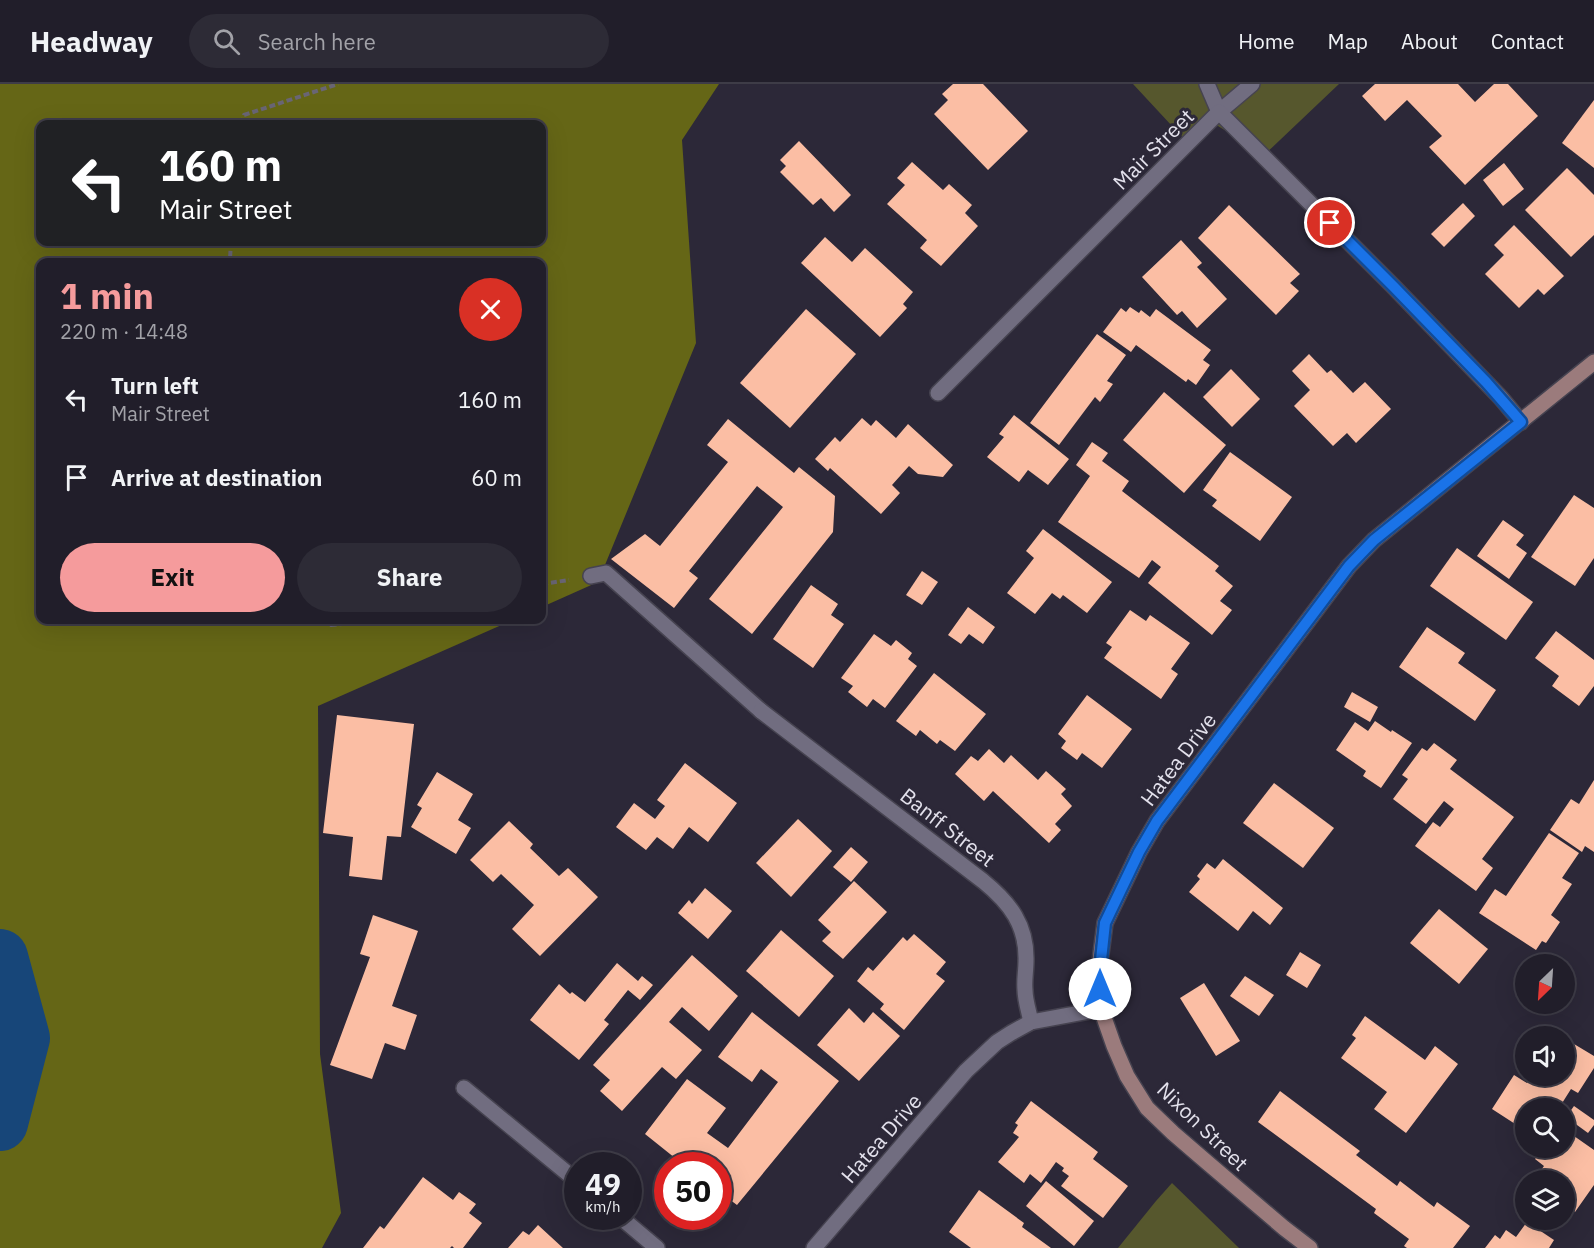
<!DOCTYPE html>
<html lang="en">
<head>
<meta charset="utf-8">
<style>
	body { margin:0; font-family:"IBM Plex Sans",sans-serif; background:#2d2b36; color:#f1f3f6; height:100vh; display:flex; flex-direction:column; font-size:22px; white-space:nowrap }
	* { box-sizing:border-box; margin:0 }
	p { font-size:20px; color:#a2a2a8 }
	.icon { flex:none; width:33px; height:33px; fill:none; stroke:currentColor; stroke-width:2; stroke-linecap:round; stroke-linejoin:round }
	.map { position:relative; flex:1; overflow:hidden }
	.details { position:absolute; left:36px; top:174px; width:510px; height:366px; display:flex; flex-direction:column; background:#211e2a; border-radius:12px; box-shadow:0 6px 24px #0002,0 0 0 2px #3e3c47 }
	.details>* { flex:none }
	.banner { position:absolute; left:36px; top:36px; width:510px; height:126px; border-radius:12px; box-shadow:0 6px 24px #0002,0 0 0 2px #3e3c47; background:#202124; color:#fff; overflow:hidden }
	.needle { width:39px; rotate:205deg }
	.fabs { position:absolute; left:1515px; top:870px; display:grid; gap:12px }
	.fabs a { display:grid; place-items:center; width:60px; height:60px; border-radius:50%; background:#211e2a; box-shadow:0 6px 24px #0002,0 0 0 2px #3e3c47; font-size:30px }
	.speed { position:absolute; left:564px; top:1068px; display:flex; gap:12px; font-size:30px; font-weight:700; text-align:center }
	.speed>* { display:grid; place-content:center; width:78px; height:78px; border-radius:50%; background:#211e2a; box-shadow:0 6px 24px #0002,0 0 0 2px #3e3c47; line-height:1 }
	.speed small { font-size:15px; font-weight:400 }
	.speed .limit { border:9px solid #d22; background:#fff; color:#111 }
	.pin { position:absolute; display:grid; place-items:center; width:51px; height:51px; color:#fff; margin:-26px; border:3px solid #fff; border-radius:50%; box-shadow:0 2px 6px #0007 }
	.me { position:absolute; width:66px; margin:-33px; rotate:0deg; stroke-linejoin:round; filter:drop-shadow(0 0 4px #0008) }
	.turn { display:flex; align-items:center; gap:21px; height:126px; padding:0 24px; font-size:27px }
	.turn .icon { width:78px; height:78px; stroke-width:2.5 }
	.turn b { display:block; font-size:42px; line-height:51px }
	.round { display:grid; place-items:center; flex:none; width:63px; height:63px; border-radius:32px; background:#2d2b36 }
	.headline { display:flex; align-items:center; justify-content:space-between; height:102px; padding:0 24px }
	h1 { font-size:36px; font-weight:800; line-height:45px; color:#f59b9c }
	.button { display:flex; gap:12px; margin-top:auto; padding:12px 24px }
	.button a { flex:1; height:69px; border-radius:36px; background:#f59b9c; color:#111; font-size:24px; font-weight:800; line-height:69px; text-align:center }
	.button a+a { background:#2d2b36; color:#f1f3f6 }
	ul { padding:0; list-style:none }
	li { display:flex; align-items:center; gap:18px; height:78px; padding:0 24px }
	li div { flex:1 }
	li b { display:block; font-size:22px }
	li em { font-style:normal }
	header { display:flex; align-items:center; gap:36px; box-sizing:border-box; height:84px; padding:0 30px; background:#211e2a; border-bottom:2px solid #3e3c47 }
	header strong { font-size:28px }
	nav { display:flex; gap:33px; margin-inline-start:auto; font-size:21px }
	.search { width:420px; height:54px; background:#2d2b36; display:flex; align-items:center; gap:15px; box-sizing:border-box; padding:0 21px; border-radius:33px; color:#a2a2a8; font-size:22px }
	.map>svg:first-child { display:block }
	.green { fill:#56572d }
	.forest { fill:#656616; fill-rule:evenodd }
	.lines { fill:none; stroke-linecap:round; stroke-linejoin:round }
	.river { stroke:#174679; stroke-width:56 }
	.building { fill:#fbbea4 }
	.service-casing { stroke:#464350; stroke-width:18 }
	.minor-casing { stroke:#464350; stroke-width:18 }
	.secondary-casing { stroke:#464350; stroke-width:18 }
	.path { stroke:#696574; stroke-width:4; stroke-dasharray:6 3; stroke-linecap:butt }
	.service { stroke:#716d80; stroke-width:15 }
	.minor { stroke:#716d80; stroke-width:15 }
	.secondary { stroke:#9b7b7c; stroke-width:15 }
	.route-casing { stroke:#114b97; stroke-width:15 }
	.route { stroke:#1a73e8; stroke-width:10 }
	.labels { text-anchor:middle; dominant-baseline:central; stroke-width:6; stroke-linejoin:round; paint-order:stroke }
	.street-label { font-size:21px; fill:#e3e1ec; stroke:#2c2838 }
</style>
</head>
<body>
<header>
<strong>Headway</strong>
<div class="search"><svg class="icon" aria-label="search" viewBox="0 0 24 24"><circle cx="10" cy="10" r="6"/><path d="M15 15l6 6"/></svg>Search here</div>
<nav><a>Home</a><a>Map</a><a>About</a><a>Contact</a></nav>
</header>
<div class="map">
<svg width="1594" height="1164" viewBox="0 0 1594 1164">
	<rect width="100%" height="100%" fill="#2c2838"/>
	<g class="green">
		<polygon points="1133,0 1339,0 1262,73 1247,60 1218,42 1207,44 1185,56"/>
		<polygon points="1172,1099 1239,1164 1118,1164 1156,1117"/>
	</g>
	<path class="forest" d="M0 0H719L682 56 696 259 598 498 542 523V178H40V536H513L318 622 320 970 341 1129 322 1164H0ZM40 40H542V158H40Z"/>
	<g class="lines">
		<polyline class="river" points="0,873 22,954 0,1039"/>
	</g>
	<g class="building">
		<polygon points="953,0 983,0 1028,47 988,86 934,30 948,16 942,10"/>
		<polygon points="1375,0 1458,0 1475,18 1494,0 1508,0 1538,32 1465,101 1429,63 1442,52 1407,16 1385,37 1362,12"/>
		<polygon points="1594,16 1594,84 1562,59"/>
		<polygon points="799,57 851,111 834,128 821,114 813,121 780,88 786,82 780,76"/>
		<polygon points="912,78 943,106 949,100 972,121 965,129 978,142 941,182 920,164 927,156 887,120 905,101 897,94"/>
		<polygon points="1504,79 1524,105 1503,122 1483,96"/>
		<polygon points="1567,84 1594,111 1594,151 1571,173 1525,126"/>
		<polygon points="1463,119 1475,132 1444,163 1431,150"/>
		<polygon points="1229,121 1300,190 1290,199 1299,207 1276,231 1198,154"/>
		<polygon points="1514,141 1564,192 1544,211 1538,205 1519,224 1485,190 1504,171 1494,161"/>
		<polygon points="825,153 852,178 865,164 913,208 903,220 907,224 880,253 801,179"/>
		<polygon points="1181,156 1202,179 1197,183 1227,215 1197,244 1182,227 1177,231 1142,193"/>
		<polygon points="1130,223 1139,229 1141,226 1150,233 1156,225 1211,266 1203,276 1210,281 1196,301 1188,295 1186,298 1136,261 1131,268 1103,248 1121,224 1126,228"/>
		<polygon points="806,225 856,270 790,344 740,299"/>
		<polygon points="1097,250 1126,271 1107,297 1113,300 1100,318 1095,313 1059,361 1030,339"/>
		<polygon points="1309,270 1327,289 1331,286 1353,309 1365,298 1391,325 1356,359 1347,349 1333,362 1294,322 1310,306 1292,287"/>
		<polygon points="1231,285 1260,315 1232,343 1203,313"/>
		<polygon points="1164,308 1226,361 1184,409 1123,356"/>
		<polygon points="1014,331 1069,375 1048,401 1028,386 1019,398 987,373 1004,353 999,350"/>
		<polygon points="862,334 871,342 876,336 896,354 908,340 953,381 943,393 918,390 909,382 892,401 900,409 881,430 830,384 828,387 815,375 835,353 840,358"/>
		<polygon points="728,335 794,389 799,383 835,412 833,448 752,550 709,515 783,423 757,402 689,487 698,494 674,524 611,475 645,450 660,462 728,378 707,361"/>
		<polygon points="1092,358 1108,369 1102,377 1129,397 1122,407 1219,482 1215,487 1233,502 1220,517 1232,526 1212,551 1148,499 1161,483 1152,476 1139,494 1058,438 1090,392 1076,381"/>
		<polygon points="1230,368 1292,413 1260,457 1212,422 1217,416 1203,406"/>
		<polygon points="1574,411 1594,424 1594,474 1575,502 1531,473"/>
		<polygon points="1503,436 1524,451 1516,461 1527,469 1509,495 1477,472"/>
		<polygon points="1043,445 1112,498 1087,529 1063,511 1060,515 1052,509 1035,530 1007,509 1034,474 1026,467"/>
		<polygon points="1457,464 1533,518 1506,556 1430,502"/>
		<polygon points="922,487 938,498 922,521 906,511"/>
		<polygon points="811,501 838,520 831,531 844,540 813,584 773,555"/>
		<polygon points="968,523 995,543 983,560 969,550 961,560 948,551"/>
		<polygon points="1130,526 1146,537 1150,531 1190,559 1171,585 1178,590 1161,615 1104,574 1112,563 1106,559"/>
		<polygon points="1427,543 1465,569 1458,579 1496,606 1475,637 1399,583"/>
		<polygon points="1556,547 1594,576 1594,602 1579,622 1552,602 1559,592 1535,574"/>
		<polygon points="874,550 891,562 896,556 912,569 908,575 917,582 885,624 873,615 867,623 848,608 853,602 841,594"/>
		<polygon points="934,589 986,630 955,667 940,656 937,660 920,646 916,652 896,637"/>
		<polygon points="1352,608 1378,623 1370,638 1344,623"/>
		<polygon points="1087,611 1132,645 1102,684 1082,669 1077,676 1061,664 1066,657 1058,650"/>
		<polygon points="337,631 414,640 401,753 387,752 382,796 349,792 353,753 323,749"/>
		<polygon points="1375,637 1391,648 1392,646 1412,659 1381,704 1363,692 1366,687 1336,666 1355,638 1368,647"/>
		<polygon points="1434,659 1457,676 1450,685 1514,733 1482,775 1493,784 1476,807 1415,762 1433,738 1440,743 1454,725 1444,717 1426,740 1393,715 1408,695 1402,691 1422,664 1427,667"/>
		<polygon points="989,665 1004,679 1011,671 1038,696 1046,687 1066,705 1061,710 1072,722 1055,740 1061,746 1049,759 993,707 984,717 955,690 971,672 978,677"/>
		<polygon points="685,679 737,719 708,758 689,743 673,765 657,753 646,766 616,743 634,719 655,735 665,722 657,716"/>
		<polygon points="437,688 473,710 458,736 471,744 456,770 411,743 422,724 417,721"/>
		<polygon points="1594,696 1594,768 1585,762 1582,768 1550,746 1571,715 1579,720"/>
		<polygon points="1274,699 1334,744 1303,784 1243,739"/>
		<polygon points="798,735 832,767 791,813 756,779"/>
		<polygon points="509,737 533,760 530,764 559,792 568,784 598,813 540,872 512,845 534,821 501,790 493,798 470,776"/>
		<polygon points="1549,749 1579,769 1562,794 1572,800 1551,831 1560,838 1546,859 1542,857 1536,866 1479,829 1495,805 1506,812"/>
		<polygon points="851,763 868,778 851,798 833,783"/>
		<polygon points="1223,775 1283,824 1270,841 1253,827 1238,847 1189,808 1200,795 1197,792 1207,779 1215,785"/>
		<polygon points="854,797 887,828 843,875 822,857 831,848 818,836"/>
		<polygon points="705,804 732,827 708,855 678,829 689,816 692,820"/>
		<polygon points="1439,825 1488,865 1459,900 1410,859"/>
		<polygon points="373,831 418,847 392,922 417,931 405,966 385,959 372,995 330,981 370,873 360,870"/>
		<polygon points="781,846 834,892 799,933 746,887"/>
		<polygon points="914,850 946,878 936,890 945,897 904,946 880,925 884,920 857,897 868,883 873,887 903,853 907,857"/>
		<polygon points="1300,868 1321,881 1307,904 1286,891"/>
		<polygon points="692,871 738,912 709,947 682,923 669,938 702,966 676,995 662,983 622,1027 600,1007 610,996 593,981"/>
		<polygon points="617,879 638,897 642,892 653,901 640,916 628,906 604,936 609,940 579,976 530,936 559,900 570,910 572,908 585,918"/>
		<polygon points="1245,892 1274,911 1259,932 1230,912"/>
		<polygon points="1204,899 1240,957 1216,972 1180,914"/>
		<polygon points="849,924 864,939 873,928 900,952 859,997 817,961"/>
		<polygon points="752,928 839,997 737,1121 718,1107 718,1082 685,1082 645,1050 687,995 726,1024 707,1049 728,1064 778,998 761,985 752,998 718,973"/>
		<polygon points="1365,932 1425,976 1435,962 1458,980 1406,1049 1374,1025 1387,1008 1341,974 1356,954 1352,951"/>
		<polygon points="1569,957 1594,972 1594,984 1578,1009 1571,1005 1559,1024 1526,1024 1526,1047 1492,1025 1514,991 1527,999 1532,992 1564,992 1564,965"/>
		<polygon points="1280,1007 1360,1067 1356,1071 1397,1102 1400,1097 1434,1123 1437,1118 1470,1142 1453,1164 1407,1164 1404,1162 1409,1155 1374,1129 1376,1125 1258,1038"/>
		<polygon points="1031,1017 1098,1068 1093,1075 1128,1102 1103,1134 1061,1102 1069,1092 1062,1087 1064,1084 1056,1078 1041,1099 1030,1090 1024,1099 998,1078 1019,1053 1013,1049 1018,1041 1015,1039"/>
		<polygon points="1574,1022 1594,1036 1594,1041 1588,1049 1566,1033"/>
		<polygon points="1564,1045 1594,1066 1594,1101 1575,1128 1564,1120 1564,1096 1534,1096 1544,1082 1535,1075 1543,1064 1564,1064"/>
		<polygon points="423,1093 453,1116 459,1108 476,1120 469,1129 482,1139 463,1164 454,1164 452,1162 450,1164 363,1164 380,1142 384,1145"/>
		<polygon points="1046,1097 1094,1137 1074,1162 1026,1122"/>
		<polygon points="979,1106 1024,1139 1022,1143 1051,1164 971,1164 949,1148"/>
		<polygon points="1527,1138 1554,1156 1549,1164 1485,1164 1495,1151 1500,1155 1506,1146 1516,1153"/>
		<polygon points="538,1141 563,1164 508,1164 523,1147 529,1151"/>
	</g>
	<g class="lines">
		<g class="service-casing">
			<g id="service">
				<polyline points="1207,0 1219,28 1252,0"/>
				<polyline points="591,492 606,489 761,627"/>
			</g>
		</g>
		<g class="minor-casing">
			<g id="minor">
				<polyline points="938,309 1219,28 1393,202 1501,314 1521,338"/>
				<path d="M761 627 983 797C1010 819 1027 841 1026 877 1026 887 1024 896 1025 906 1025 916 1029 928 1031 938"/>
				<polyline points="464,1004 578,1098"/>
				<polyline points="619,1132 657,1164"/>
				<polyline points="814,1164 966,987 997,958 1011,949 1031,938 1101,925"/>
			</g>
		</g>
		<g class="secondary-casing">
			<polyline id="secondary" points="1310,1164 1284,1144 1202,1074 1173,1049 1147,1024 1127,992 1114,962 1101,925 1099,885 1105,839 1139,768 1157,737 1349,482 1374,456 1594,278"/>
		</g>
		<g class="path">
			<polyline points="242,40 244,31 338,0"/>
			<polyline points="231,158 230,175 235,178"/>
			<polyline points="542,500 569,496"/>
			<polyline points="323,536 331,541 364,538 375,536"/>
		</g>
		<use href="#service" class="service"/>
		<use href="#minor" class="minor"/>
		<use href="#secondary" class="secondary"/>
	</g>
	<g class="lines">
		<g class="route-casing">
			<polyline id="route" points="1100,905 1100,885 1105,839 1139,768 1157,737 1349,482 1374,456 1521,338 1486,298 1393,202 1330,139"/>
		</g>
		<use href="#route" class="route"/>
	</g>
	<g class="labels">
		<g class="street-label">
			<text transform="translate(1153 65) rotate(-45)">Mair Street</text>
			<text transform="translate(1178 675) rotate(-53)">Hatea Drive</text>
			<text transform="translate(948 743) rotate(38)">Banff Street</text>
			<text transform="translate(1203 1042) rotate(44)">Nixon Street</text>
			<text transform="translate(881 1054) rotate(-49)">Hatea Drive</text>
		</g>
	</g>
</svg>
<div class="fabs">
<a><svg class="needle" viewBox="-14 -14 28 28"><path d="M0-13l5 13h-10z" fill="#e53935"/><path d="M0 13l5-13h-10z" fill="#a2a2a8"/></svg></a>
<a><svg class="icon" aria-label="sound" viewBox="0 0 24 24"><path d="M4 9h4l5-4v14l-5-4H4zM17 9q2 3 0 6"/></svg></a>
<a><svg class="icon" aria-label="search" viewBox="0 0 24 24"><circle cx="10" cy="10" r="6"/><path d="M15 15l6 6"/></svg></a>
<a><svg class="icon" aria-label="layers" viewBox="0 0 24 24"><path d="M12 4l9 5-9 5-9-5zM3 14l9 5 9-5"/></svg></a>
</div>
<div class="speed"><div>49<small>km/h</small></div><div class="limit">50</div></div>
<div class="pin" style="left:1330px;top:139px;background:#d93025"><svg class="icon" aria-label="arrive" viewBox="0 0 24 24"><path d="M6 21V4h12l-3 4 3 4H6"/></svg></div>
<svg class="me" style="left:1100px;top:905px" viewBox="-20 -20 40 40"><circle r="19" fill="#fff"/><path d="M0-13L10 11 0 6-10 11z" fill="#1a73e8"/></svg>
<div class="banner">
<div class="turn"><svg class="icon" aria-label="left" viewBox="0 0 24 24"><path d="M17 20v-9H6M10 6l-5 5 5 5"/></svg><div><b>160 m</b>Mair Street</div></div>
</div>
<section class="details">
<div class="headline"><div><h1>1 min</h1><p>220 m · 14:48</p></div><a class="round" style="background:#d93025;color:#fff"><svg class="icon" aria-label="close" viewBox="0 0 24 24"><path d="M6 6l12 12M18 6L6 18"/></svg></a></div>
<ul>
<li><svg class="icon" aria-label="left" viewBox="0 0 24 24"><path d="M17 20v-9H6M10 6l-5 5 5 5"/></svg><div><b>Turn left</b><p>Mair Street</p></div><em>160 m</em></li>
<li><svg class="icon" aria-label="arrive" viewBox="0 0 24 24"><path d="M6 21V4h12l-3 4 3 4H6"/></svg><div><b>Arrive at destination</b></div><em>60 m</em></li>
</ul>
<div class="button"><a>Exit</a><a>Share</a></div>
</section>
</div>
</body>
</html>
